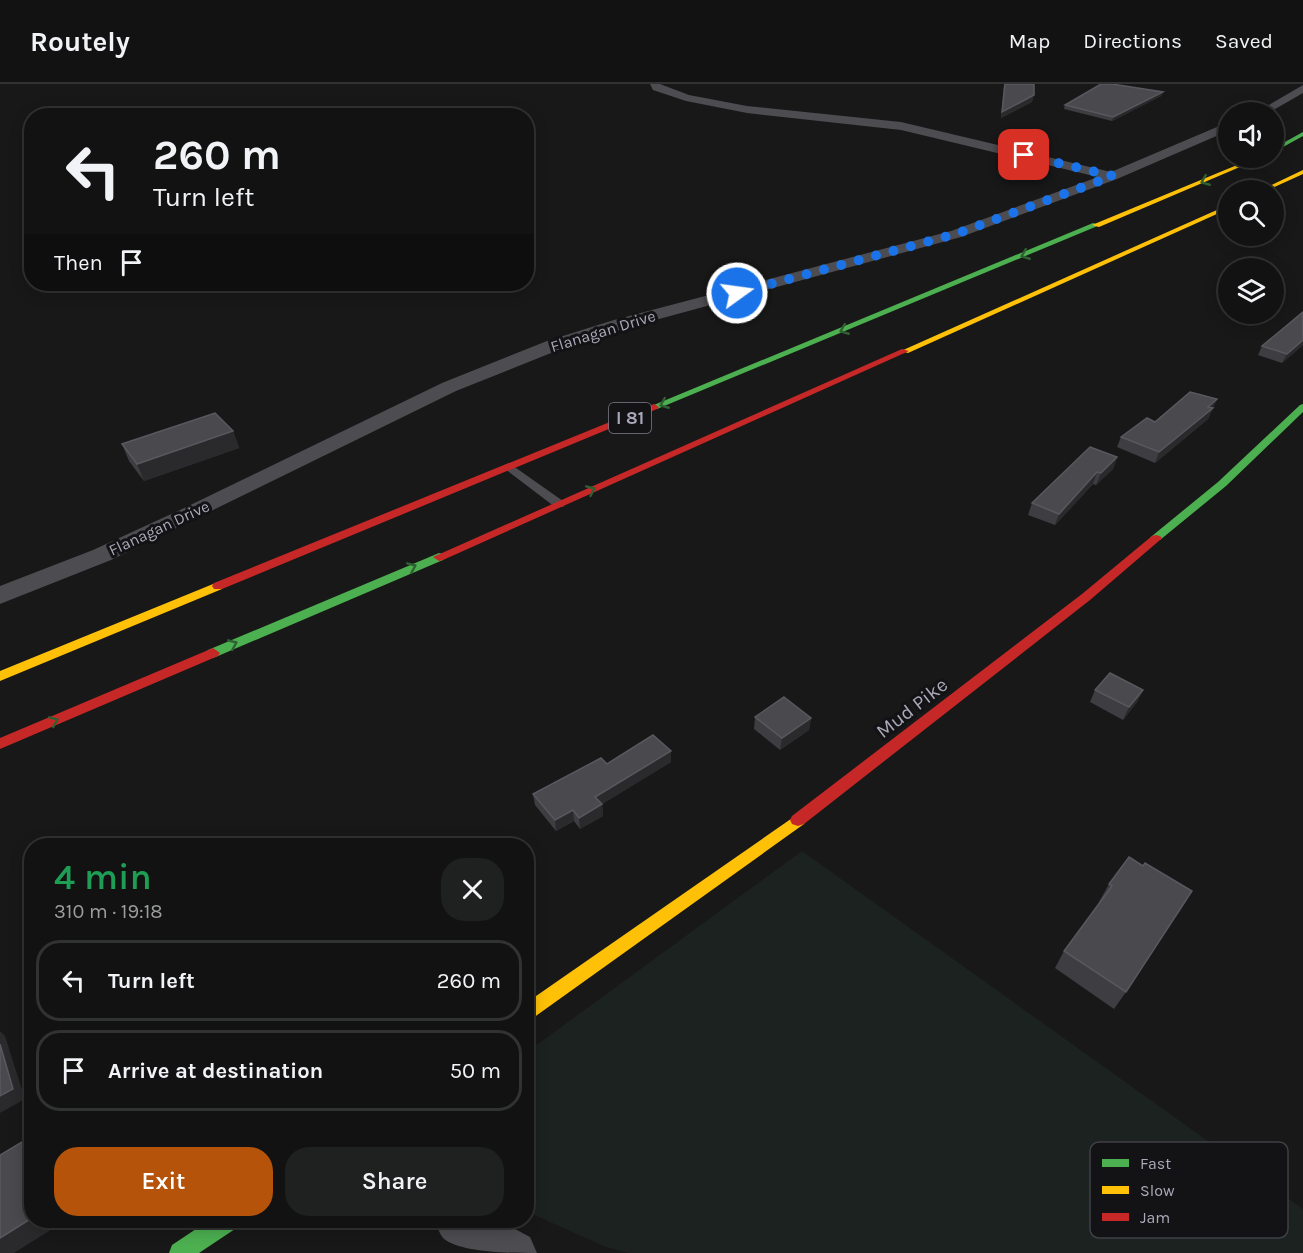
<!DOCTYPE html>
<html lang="en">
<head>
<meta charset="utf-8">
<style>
	body { margin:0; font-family:Karla,sans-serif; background:#1f2020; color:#f1f3f6; height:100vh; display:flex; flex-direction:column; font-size:22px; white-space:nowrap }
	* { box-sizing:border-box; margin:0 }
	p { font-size:20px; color:#9c9e9f }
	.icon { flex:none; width:33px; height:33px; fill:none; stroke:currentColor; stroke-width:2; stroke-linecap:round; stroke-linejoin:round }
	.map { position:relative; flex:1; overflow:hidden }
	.details { position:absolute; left:24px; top:754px; width:510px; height:390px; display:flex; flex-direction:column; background:#121212; border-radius:24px; box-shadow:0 3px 15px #0003,0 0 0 2px #313232 }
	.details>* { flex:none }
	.guide { position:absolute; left:24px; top:24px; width:510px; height:183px; border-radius:24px; box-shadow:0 3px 15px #0003,0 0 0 2px #313232; background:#121212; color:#f1f3f6; overflow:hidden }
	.buttons { position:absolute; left:1218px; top:18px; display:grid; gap:12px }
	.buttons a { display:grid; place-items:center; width:66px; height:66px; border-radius:50%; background:#121212; box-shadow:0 3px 15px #0003,0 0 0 2px #313232; font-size:30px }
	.pin { position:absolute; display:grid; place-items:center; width:51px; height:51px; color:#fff; margin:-26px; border-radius:12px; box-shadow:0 3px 9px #0006 }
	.me { position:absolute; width:66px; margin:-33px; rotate:76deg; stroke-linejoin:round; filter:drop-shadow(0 0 4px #0008) }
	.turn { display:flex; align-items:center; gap:21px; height:126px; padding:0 30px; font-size:27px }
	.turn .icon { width:78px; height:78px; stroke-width:2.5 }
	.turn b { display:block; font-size:42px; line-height:51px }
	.then { display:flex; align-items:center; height:57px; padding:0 30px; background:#0003; gap:12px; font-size:22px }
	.round { display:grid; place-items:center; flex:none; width:63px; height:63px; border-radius:24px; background:#1f2020 }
	.headline { display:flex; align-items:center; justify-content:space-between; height:102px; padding:0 30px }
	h1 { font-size:36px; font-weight:600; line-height:45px; color:#1e9e55 }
	.cta { display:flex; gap:12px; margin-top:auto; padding:12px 30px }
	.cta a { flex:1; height:69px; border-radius:24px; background:#b45309; color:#fff; font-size:24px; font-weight:600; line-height:69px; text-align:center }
	.cta a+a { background:#1f2020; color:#f1f3f6 }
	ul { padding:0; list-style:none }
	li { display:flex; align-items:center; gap:18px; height:81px; margin:0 12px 9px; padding:0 18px; border:3px solid #313232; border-radius:24px }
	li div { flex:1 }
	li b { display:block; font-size:22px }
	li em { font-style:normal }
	header { display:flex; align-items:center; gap:36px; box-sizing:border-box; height:84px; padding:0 30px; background:#121212; border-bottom:2px solid #313232 }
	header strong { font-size:28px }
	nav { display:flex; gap:33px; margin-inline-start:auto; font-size:21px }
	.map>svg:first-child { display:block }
	.green { fill:#1c2220 }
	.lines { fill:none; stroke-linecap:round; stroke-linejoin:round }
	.lane { fill:#4c4c51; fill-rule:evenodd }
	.street { fill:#4c4c51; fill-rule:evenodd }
	.fast { fill:#4caf50; fill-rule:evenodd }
	.slow { fill:#ffc107; fill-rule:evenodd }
	.jam { fill:#c62828; fill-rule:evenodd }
	.wall { fill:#3e3d41 }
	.shaded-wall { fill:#2a292b }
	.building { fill:#4a494e; stroke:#59585f; stroke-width:1.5 }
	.oneway { stroke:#306032 }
	.route { stroke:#1a73e8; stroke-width:10; stroke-dasharray:0 18 }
	.labels { text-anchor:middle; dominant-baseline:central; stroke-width:6; stroke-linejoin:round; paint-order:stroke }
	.far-street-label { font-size:16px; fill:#aaa9b9; stroke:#131214 }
	.shield { fill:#131214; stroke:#7d7c88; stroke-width:1.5 }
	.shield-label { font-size:18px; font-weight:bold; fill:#aaa9b9 }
	.street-label { font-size:20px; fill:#aaa9b9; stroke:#131214 }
	.key { fill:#131214; stroke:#403f46; stroke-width:1.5 }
	.key-label { font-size:16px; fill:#aaa9b9 }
</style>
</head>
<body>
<header>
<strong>Routely</strong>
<nav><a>Map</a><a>Directions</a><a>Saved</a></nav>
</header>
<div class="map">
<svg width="1303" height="1169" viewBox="0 0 1303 1169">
	<rect width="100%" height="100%" fill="#181818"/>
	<polygon class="green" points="802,767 1303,1125 1303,1169 629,1169 606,1163 532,1130 526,1125 527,968"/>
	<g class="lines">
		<polygon class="lane" points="509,379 563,417 565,420 563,423 555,423 505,385 505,381"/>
		<g class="street">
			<polygon points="650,0 660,0 689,11 747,22 901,38 1111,88 1224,40 1228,40 1228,47 1117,95 961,153 626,244 561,265 456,307 111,476 0,520 0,502 93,466 180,426 442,299 547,257 614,236 951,147 1098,93 901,46 747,29 686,17 653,6"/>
			<polygon points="1303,1 1303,9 1270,28 1257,28"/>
			<path d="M435 1137H500L530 1153 537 1169C511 1169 460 1169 443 1154 439 1149 438 1143 435 1137Z"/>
		</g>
		<g class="fast">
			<polygon points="1303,48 1303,52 1274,68 1274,64"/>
			<polygon points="1093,139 1100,141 657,325 649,323"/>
			<polygon points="1303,320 1303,328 1226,402 1160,456 1152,456 1150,454 1152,452 1218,398 1300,321"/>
			<polygon points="439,469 443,470 445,473 443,476 218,572 213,574 206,569 208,566"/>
			<polygon points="208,1137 238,1137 235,1145 199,1169 169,1169 172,1161"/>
		</g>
		<g class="slow">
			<polygon points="1254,74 1261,74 1099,143 1092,141"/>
			<polygon points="1303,86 1303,90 1268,106 1261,106"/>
			<polygon points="1228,121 1228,125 908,269 901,267"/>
			<polygon points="218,498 224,502 222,505 0,597 0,587"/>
			<polygon points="798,730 804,732 806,736 804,740 526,939 526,919"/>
		</g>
		<g class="jam">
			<polygon points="902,265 909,267 443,476 439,477 433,473"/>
			<polygon points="654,320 659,323 657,325 222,505 214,505 212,502 214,499"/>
			<polygon points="1156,451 1160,452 1162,454 1160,456 1090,516 804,740 798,742 792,740 790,736 792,732 1082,510 1152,452"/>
			<polygon points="213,564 220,569 218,572 0,665 0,654"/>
		</g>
	</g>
	<g class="wall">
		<polygon points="1004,0 1034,0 1032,18 1001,34"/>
		<polygon points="1163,8 1161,12 1112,37 1064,25 1065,21"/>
		<polygon points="1303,228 1303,261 1282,279 1258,271 1262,262"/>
		<polygon points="1217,315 1208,335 1155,379 1117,363 1121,353"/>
		<polygon points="233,347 239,364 144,397 129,377 122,360"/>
		<polygon points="1117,373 1113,385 1096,401 1093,400 1055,441 1028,431 1032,419"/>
		<polygon points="1095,606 1143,606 1137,618 1123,636 1090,618"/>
		<polygon points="755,633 811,634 809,646 780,666 754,645"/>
		<polygon points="671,667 671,678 602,720 603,732 580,745 574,737 556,747 535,721 533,710 607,680"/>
		<polygon points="1129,773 1126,908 1114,925 1055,884 1064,867 1100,819 1099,818 1109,800"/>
	</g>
	<g class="shaded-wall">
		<polygon points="1163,8 1161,12 1112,37 1113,33"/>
		<polygon points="1034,11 1032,18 1001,34 1002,28"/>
		<polygon points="1303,256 1303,261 1282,279 1287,270"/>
		<polygon points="1217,315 1208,335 1155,379 1159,368"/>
		<polygon points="233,347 239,364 144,397 137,380"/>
		<polygon points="1117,373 1113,385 1096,401 1101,389"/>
		<polygon points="1097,388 1093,400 1055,441 1059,430"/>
		<polygon points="1143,606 1137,618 1123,636 1129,623"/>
		<polygon points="811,634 809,646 780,666 782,654"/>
		<polygon points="671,667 671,678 596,724 595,713"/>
		<polygon points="602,720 603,732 580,745 579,734"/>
		<polygon points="573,726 574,737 556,747 555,736"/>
		<polygon points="0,947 5,952 25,1015 0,1029"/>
		<polygon points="32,1134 32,1137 65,1137 14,1169 0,1169 0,1154"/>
	</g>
	<g class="building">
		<polygon points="1005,0 1034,0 1034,11 1002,28"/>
		<polygon points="1101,0 1112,0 1163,8 1113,33 1065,21"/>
		<polygon points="1303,228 1303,256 1287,270 1262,262"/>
		<polygon points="1190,308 1217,315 1208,323 1213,324 1159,368 1121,353 1147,334 1155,338"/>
		<polygon points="215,329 233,347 137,380 122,360"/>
		<polygon points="1090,363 1117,373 1101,389 1097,388 1059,430 1032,419"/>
		<polygon points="1110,589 1143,606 1129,623 1095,606"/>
		<polygon points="784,613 811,634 782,654 755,633"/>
		<polygon points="653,651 671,667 595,713 602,720 579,734 573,726 555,736 533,710 601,674 607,680"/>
		<polygon points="1129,773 1143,782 1145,779 1192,807 1126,908 1064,867 1112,802 1109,800"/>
		<polygon points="0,960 13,1005 0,1012"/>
		<polygon points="32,1052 32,1134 0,1154 0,1071"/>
	</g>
	<defs><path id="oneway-chevron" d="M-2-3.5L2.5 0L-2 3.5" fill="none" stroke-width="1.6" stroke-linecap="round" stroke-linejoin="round" transform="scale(1.5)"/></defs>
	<g class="oneway">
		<use href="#oneway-chevron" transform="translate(1205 97) rotate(158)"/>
		<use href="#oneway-chevron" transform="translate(1025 171) rotate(158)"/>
		<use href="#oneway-chevron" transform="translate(844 246) rotate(158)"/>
		<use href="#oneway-chevron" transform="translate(664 320) rotate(158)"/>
		<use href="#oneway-chevron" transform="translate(591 406) rotate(-24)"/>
		<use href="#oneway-chevron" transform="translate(412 483) rotate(-23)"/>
		<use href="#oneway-chevron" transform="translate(233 560) rotate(-23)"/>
		<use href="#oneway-chevron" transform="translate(54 637) rotate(-23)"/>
	</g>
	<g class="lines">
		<polyline class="route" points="737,209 956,150 1113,92 1024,71"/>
	</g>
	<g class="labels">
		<g class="far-street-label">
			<text transform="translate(603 247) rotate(-17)">Flanagan Drive</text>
			<text transform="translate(159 444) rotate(-25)">Flanagan Drive</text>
		</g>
		<rect class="shield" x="609" y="319" width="42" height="30" rx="4.5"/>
		<g class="shield-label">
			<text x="630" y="334">I 81</text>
		</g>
		<g class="street-label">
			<text transform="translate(912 624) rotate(-38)">Mud Pike</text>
		</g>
	</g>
	<rect x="1090" y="1058" width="198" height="96" rx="9" class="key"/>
	<rect x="1102" y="1075" width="27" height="8" fill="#4caf50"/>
	<rect x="1102" y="1102" width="27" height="8" fill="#ffc107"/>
	<rect x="1102" y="1129" width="27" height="8" fill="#c62828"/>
	<g class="key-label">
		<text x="1140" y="1085">Fast</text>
		<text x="1140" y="1112">Slow</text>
		<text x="1140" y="1139">Jam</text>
	</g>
</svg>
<div class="buttons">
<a><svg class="icon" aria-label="sound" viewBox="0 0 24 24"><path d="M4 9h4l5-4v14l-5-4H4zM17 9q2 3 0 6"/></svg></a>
<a><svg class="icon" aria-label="search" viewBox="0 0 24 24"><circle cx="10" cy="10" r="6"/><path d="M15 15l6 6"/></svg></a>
<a><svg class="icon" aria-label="layers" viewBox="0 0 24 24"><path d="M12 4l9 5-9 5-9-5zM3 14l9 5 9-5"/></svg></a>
</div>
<div class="pin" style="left:1024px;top:71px;background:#d93025"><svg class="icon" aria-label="arrive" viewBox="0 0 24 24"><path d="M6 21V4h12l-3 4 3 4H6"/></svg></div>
<svg class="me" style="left:737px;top:209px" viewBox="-20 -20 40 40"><circle r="17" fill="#1a73e8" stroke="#fff" stroke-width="3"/><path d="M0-11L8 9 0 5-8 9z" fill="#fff"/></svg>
<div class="guide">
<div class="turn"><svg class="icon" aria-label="left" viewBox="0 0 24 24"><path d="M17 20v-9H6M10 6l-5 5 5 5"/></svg><div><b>260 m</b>Turn left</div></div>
<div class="then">Then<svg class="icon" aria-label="arrive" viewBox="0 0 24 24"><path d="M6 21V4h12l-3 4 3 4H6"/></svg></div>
</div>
<section class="details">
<div class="headline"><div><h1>4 min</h1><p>310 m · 19:18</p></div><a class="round"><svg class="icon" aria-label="close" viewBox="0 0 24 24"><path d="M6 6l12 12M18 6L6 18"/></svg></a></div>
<ul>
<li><svg class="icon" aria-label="left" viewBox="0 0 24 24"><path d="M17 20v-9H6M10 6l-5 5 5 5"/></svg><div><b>Turn left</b></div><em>260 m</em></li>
<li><svg class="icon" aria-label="arrive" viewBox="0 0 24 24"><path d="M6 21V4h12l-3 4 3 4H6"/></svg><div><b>Arrive at destination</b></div><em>50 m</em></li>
</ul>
<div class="cta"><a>Exit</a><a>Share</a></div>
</section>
</div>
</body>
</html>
